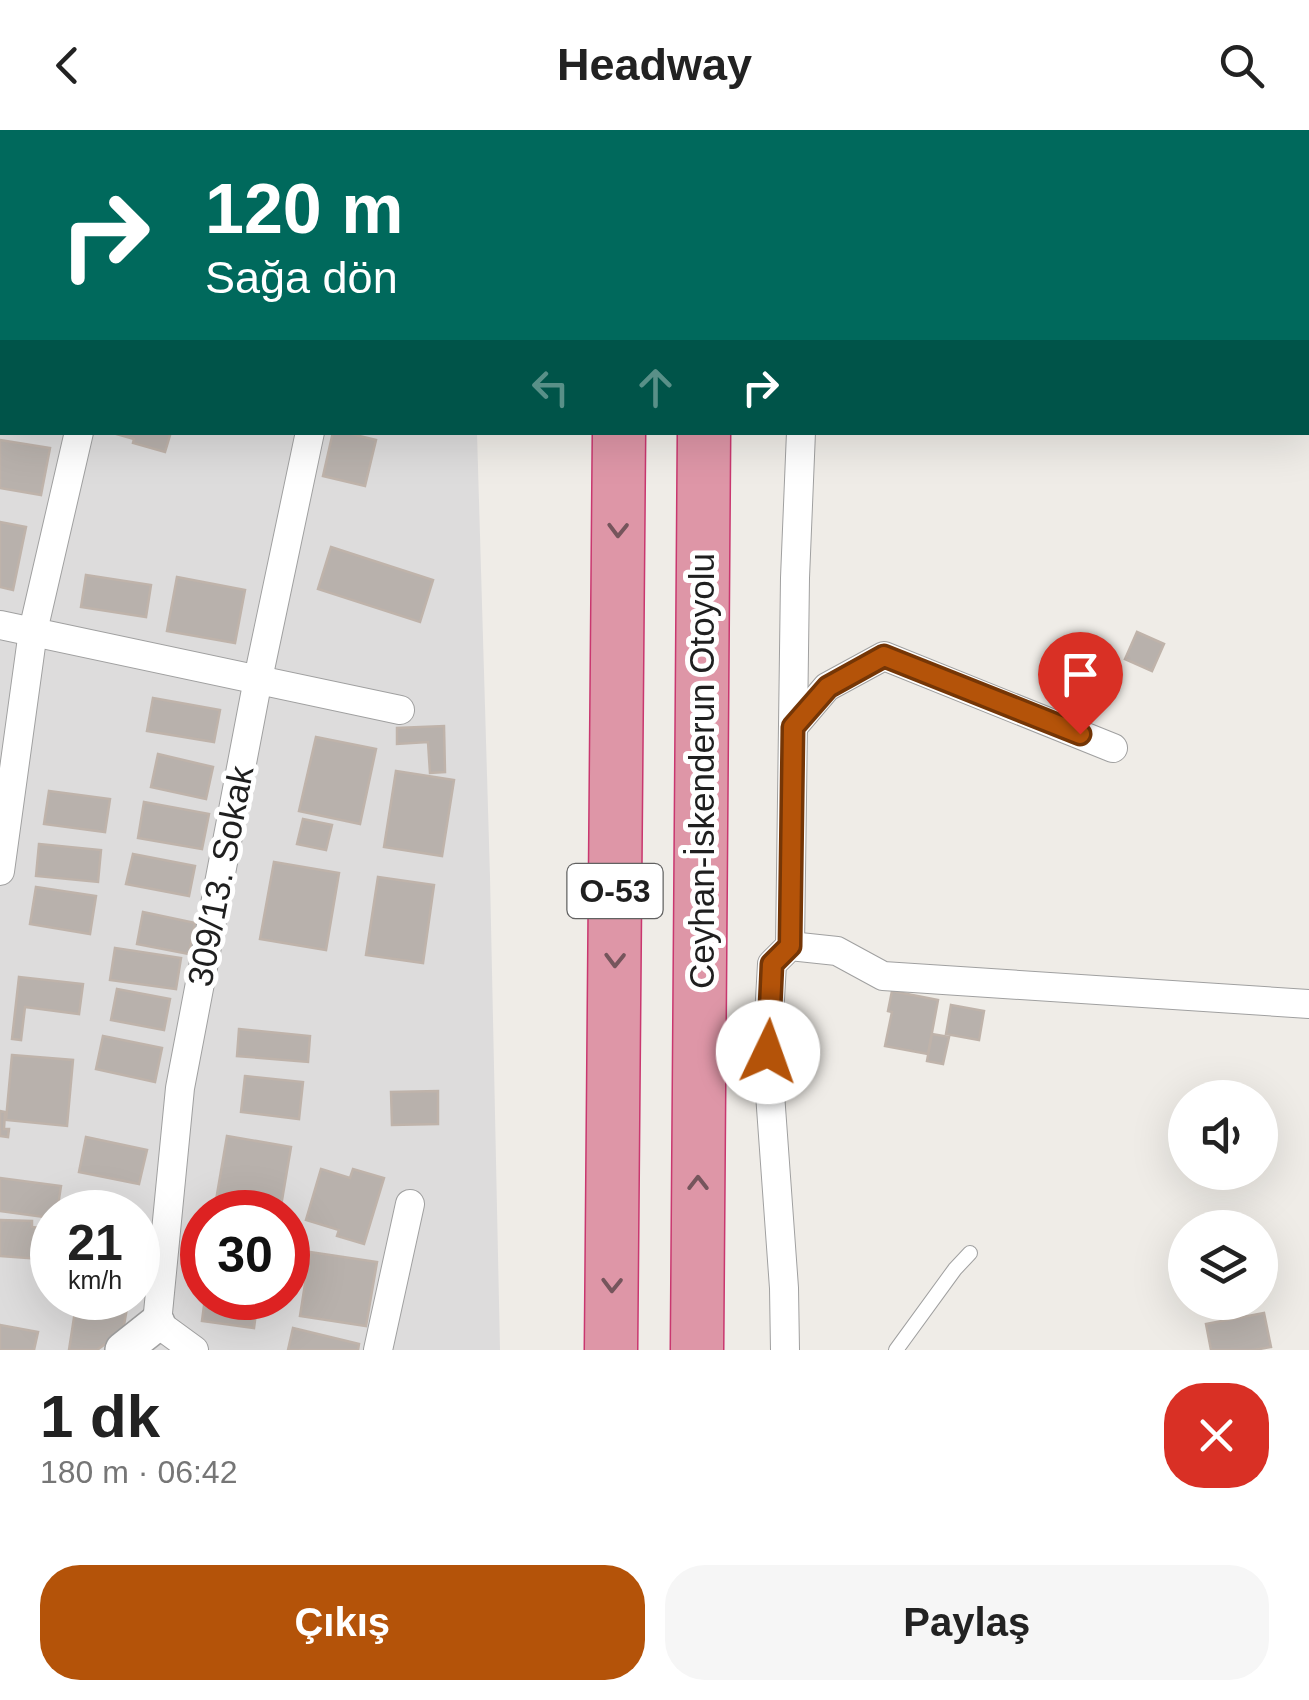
<!DOCTYPE html>
<html lang="tr">
<head>
<meta charset="utf-8">
<style>
	body { margin:0; font-family:Helvetica,sans-serif; background:#f6f6f6; color:#222; height:100vh; display:flex; flex-direction:column; font-size:38px; white-space:nowrap }
	* { box-sizing:border-box; margin:0 }
	p { font-size:32px; color:#767676 }
	.icon { flex:none; width:55px; height:55px; fill:none; stroke:currentColor; stroke-width:2; stroke-linecap:round; stroke-linejoin:round }
	.map { position:relative; height:1220px; overflow:hidden }
	.panel { display:flex; flex-direction:column; background:#fff; flex:1 }
	.panel>* { flex:none }
	.top-card { position:absolute; left:0px; top:0px; width:1310px; height:305px; box-shadow:0 10px 40px #0002; background:#00695c; color:#fff; overflow:hidden }
	.fabs { position:absolute; left:1168px; top:950px; display:grid; gap:20px }
	.fabs a { display:grid; place-items:center; width:110px; height:110px; border-radius:50%; background:#fff; box-shadow:0 10px 40px #0002; font-size:50px }
	.speed { position:absolute; left:30px; top:1060px; display:flex; gap:20px; font-size:50px; font-weight:700; text-align:center }
	.speed>* { display:grid; place-content:center; width:130px; height:130px; border-radius:50%; background:#fff; box-shadow:0 10px 40px #0002; line-height:1 }
	.speed small { font-size:25px; font-weight:400 }
	.speed .limit { border:15px solid #d22; background:#fff; color:#111 }
	.pin { position:absolute; display:grid; place-items:center; width:85px; height:85px; color:#fff; margin:-102px -42px; border-radius:50% 50% 50% 0; rotate:-45deg; box-shadow:0 0 10px #0007 }
	.pin .icon { rotate:45deg }
	.me { position:absolute; width:110px; margin:-55px; rotate:3deg; stroke-linejoin:round; filter:drop-shadow(0 0 8px #0008) }
	.turn { display:flex; align-items:center; gap:35px; height:210px; padding:0 40px; font-size:45px }
	.turn .icon { width:130px; height:130px; stroke-width:2.5 }
	.turn b { display:block; font-size:70px; line-height:85px }
	.lanes { display:flex; align-items:center; height:95px; padding:0 40px; background:#0003; justify-content:center; gap:50px; direction:ltr }
	.lanes .off { opacity:.35 }
	.round { display:grid; place-items:center; flex:none; width:105px; height:105px; border-radius:40px; background:#f6f6f6 }
	.headline { display:flex; align-items:center; justify-content:space-between; height:170px; padding:0 40px }
	h1 { font-size:60px; font-weight:600; line-height:75px }
	.button { display:flex; gap:20px; margin-top:auto; padding:20px 40px }
	.button a { flex:1; height:115px; border-radius:40px; background:#b45309; color:#fff; font-size:40px; font-weight:600; line-height:115px; text-align:center }
	.button a+a { background:#f6f6f6; color:#222 }
	header { display:flex; justify-content:space-between; align-items:center; height:130px; padding:0 40px; background:#fff; font-size:45px; font-weight:600 }
	.map>svg:first-child { display:block }
	.residential { fill:#dddcdc; fill-rule:evenodd }
	.building { fill:#b8b1ac; stroke:#bfb3aa; stroke-width:2.5 }
	.lines { fill:none; stroke-linecap:round; stroke-linejoin:round }
	.service-casing { stroke:#a0a0a0; stroke-width:16 }
	.minor-casing { stroke:#a0a0a0; stroke-width:30 }
	.tertiary-casing { stroke:#a0a0a0; stroke-width:38 }
	.motorway-casing { stroke:#c9376f; stroke-width:55 }
	.service { stroke:#fff; stroke-width:14 }
	.minor { stroke:#fff; stroke-width:28 }
	.tertiary { stroke:#fff; stroke-width:35 }
	.motorway { stroke:#de96a7; stroke-width:52 }
	.oneway { stroke:#75555c }
	.route-casing { stroke:#753606; stroke-width:25 }
	.route { stroke:#b45309; stroke-width:18 }
	.labels { text-anchor:middle; dominant-baseline:central; stroke-width:10; stroke-linejoin:round; paint-order:stroke }
	.shield { fill:#fff; stroke:#626262; stroke-width:2.5 }
	.shield-label { font-size:32px; font-weight:bold; fill:#1f1f1f }
	.street-label { font-size:35px; fill:#1f1f1f; stroke:#fff }
</style>
</head>
<body>
<header><svg class="icon" aria-label="back" viewBox="0 0 24 24"><path d="M15 5l-7 7 7 7"/></svg>Headway<svg class="icon" aria-label="search" viewBox="0 0 24 24"><circle cx="10" cy="10" r="6"/><path d="M15 15l6 6"/></svg></header>
<div class="map">
<svg width="1309" height="1220" viewBox="0 0 1309 1220">
	<rect width="100%" height="100%" fill="#efece7"/>
	<path class="residential" d="M0 0H468V2H2V302L477 303 490 747 500 1220H0ZM52 1082H138V1168H52ZM202 1082H288V1168H202Z"/>
	<g class="building">
		<polygon points="0,0 31,0 30,2 2,2 2,70 0,69"/>
		<polygon points="206,0 271,0 270,2 205,2"/>
		<polygon points="307,0 387,0 386,2 306,2"/>
		<polygon points="171,302 165,322 133,313 134,309 113,303"/>
		<polygon points="333,302 343,302 376,310 365,356 323,346"/>
		<polygon points="0,310 50,318 41,365 0,358"/>
		<polygon points="0,392 26,397 13,460 0,457"/>
		<polygon points="331,417 433,450 420,492 318,459"/>
		<polygon points="86,445 151,455 146,487 81,477"/>
		<polygon points="177,447 245,460 235,513 167,501"/>
		<polygon points="1137,502 1164,514 1152,541 1125,529"/>
		<polygon points="153,568 220,580 214,612 147,601"/>
		<polygon points="444,596 445,642 430,643 428,612 397,614 397,598"/>
		<polygon points="316,607 376,619 360,694 299,681"/>
		<polygon points="158,624 213,637 206,669 151,657"/>
		<polygon points="396,641 454,650 442,726 384,717"/>
		<polygon points="49,661 110,669 105,702 44,694"/>
		<polygon points="144,672 209,684 202,719 138,708"/>
		<polygon points="303,689 332,695 326,720 297,714"/>
		<polygon points="39,714 101,720 98,752 36,746"/>
		<polygon points="133,724 195,736 189,766 126,754"/>
		<polygon points="274,732 339,743 326,820 260,809"/>
		<polygon points="378,747 434,755 423,833 366,825"/>
		<polygon points="36,757 96,766 90,804 30,794"/>
		<polygon points="143,782 195,793 189,824 137,814"/>
		<polygon points="115,818 181,828 176,859 110,850"/>
		<polygon points="19,847 83,854 79,884 25,877 21,910 12,909"/>
		<polygon points="117,859 170,869 164,900 111,890"/>
		<polygon points="892,861 938,870 928,924 885,916 892,882 888,881"/>
		<polygon points="951,875 984,881 979,910 946,904"/>
		<polygon points="239,899 310,906 308,932 237,926"/>
		<polygon points="932,904 949,907 943,934 927,931"/>
		<polygon points="103,906 162,918 155,952 96,939"/>
		<polygon points="12,925 73,930 67,996 6,990"/>
		<polygon points="245,946 303,952 299,989 241,982"/>
		<polygon points="438,961 438,994 392,995 391,962"/>
		<polygon points="0,981 5,982 4,999 9,999 8,1007 0,1006"/>
		<polygon points="227,1006 291,1017 280,1082 214,1082"/>
		<polygon points="86,1007 147,1020 139,1054 79,1042"/>
		<polygon points="321,1039 350,1048 353,1039 384,1048 364,1114 337,1106 339,1100 306,1090"/>
		<polygon points="0,1048 61,1056 57,1082 52,1082 52,1088 0,1081"/>
		<polygon points="0,1090 32,1091 32,1097 41,1098 40,1129 0,1126"/>
		<polygon points="310,1122 377,1132 366,1196 300,1186"/>
		<polygon points="77,1168 98,1168 128,1172 123,1201 97,1220 69,1220"/>
		<polygon points="205,1168 258,1168 254,1198 202,1191"/>
		<polygon points="1264,1183 1271,1217 1254,1220 1211,1220 1206,1194"/>
		<polygon points="0,1195 38,1202 34,1220 0,1220"/>
		<polygon points="293,1198 359,1214 358,1220 288,1220"/>
	</g>
	<g class="lines">
		<g class="service-casing">
			<polyline id="service" points="896,1220 955,1139 970,1123"/>
		</g>
		<g class="minor-casing">
			<g id="minor">
				<polyline points="910,0 912,2"/>
				<polyline points="1082,0 1085,2"/>
				<polyline points="164,2 165,0"/>
				<polyline points="409,2 409,0"/>
				<polyline points="842,2 843,0"/>
				<polyline points="0,495 400,580"/>
				<polyline points="793,597 827,557 884,526 1113,618"/>
				<polyline points="0,741 33,501 79,302"/>
				<polyline points="790,816 795,448 801,302"/>
				<polyline points="194,1220 157,1193 180,958 258,549 310,302"/>
				<polyline points="378,1220 410,1074"/>
				<polyline points="785,1220 784,1158 767,922 772,834 790,816 837,821 883,846 1309,874"/>
			</g>
		</g>
		<g class="tertiary-casing">
			<polyline id="tertiary" points="123,1220 157,1193"/>
		</g>
		<g class="motorway-casing">
			<g id="motorway">
				<polyline points="618,0 618,2"/>
				<polyline points="703,0 703,2"/>
				<polyline points="611,1220 619,302"/>
				<polyline points="697,1220 704,302"/>
			</g>
		</g>
		<use href="#service" class="service"/>
		<use href="#minor" class="minor"/>
		<use href="#tertiary" class="tertiary"/>
		<use href="#motorway" class="motorway"/>
	</g>
	<defs><path id="oneway-chevron" d="M-2-3.5L2.5 0L-2 3.5" fill="none" stroke-width="1.6" stroke-linecap="round" stroke-linejoin="round" transform="scale(2.5)"/></defs>
	<g class="oneway">
		<use href="#oneway-chevron" transform="translate(618 400) rotate(91)"/>
		<use href="#oneway-chevron" transform="translate(615 830) rotate(91)"/>
		<use href="#oneway-chevron" transform="translate(698 1053) rotate(-90)"/>
		<use href="#oneway-chevron" transform="translate(612 1155) rotate(91)"/>
	</g>
	<g class="lines">
		<g class="route-casing">
			<polyline id="route" points="768,922 772,834 790,816 793,597 828,557 884,526 1080,604"/>
		</g>
		<use href="#route" class="route"/>
	</g>
	<g class="labels">
		<rect class="shield" x="567.5" y="734" width="95" height="54" rx="8"/>
		<g class="shield-label">
			<text x="615" y="761">O-53</text>
		</g>
		<g class="street-label">
			<text transform="translate(701 641) rotate(-90)">Ceyhan-İskenderun Otoyolu</text>
			<text transform="translate(220 746) rotate(-79)">309/13. Sokak</text>
		</g>
	</g>
</svg>
<div class="fabs">
<a><svg class="icon" aria-label="sound" viewBox="0 0 24 24"><path d="M4 9h4l5-4v14l-5-4H4zM17 9q2 3 0 6"/></svg></a>
<a><svg class="icon" aria-label="layers" viewBox="0 0 24 24"><path d="M12 4l9 5-9 5-9-5zM3 14l9 5 9-5"/></svg></a>
</div>
<div class="speed"><div>21<small>km/h</small></div><div class="limit">30</div></div>
<div class="pin" style="left:1080px;top:604px;background:#d93025"><svg class="icon" aria-label="arrive" viewBox="0 0 24 24"><path d="M6 21V4h12l-3 4 3 4H6"/></svg></div>
<svg class="me" style="left:768px;top:922px" viewBox="-20 -20 40 40"><circle r="19" fill="#fff"/><path d="M0-13L10 11 0 6-10 11z" fill="#b45309"/></svg>
<div class="top-card">
<div class="turn"><svg class="icon" aria-label="right" viewBox="0 0 24 24"><path d="M7 20v-9h11M14 6l5 5-5 5"/></svg><div><b>120 m</b>Sağa dön</div></div>
<div class="lanes"><svg class="icon off" aria-label="left" viewBox="0 0 24 24"><path d="M17 20v-9H6M10 6l-5 5 5 5"/></svg><svg class="icon off" aria-label="ahead" viewBox="0 0 24 24"><path d="M12 20V5M6 11l6-6 6 6"/></svg><svg class="icon" aria-label="right" viewBox="0 0 24 24"><path d="M7 20v-9h11M14 6l5 5-5 5"/></svg></div>
</div>
</div>
<section class="panel">
<div class="headline"><div><h1>1 dk</h1><p>180 m · 06:42</p></div><a class="round" style="background:#d93025;color:#fff"><svg class="icon" aria-label="close" viewBox="0 0 24 24"><path d="M6 6l12 12M18 6L6 18"/></svg></a></div>
<div class="button"><a>Çıkış</a><a>Paylaş</a></div>
</section>
</body>
</html>
